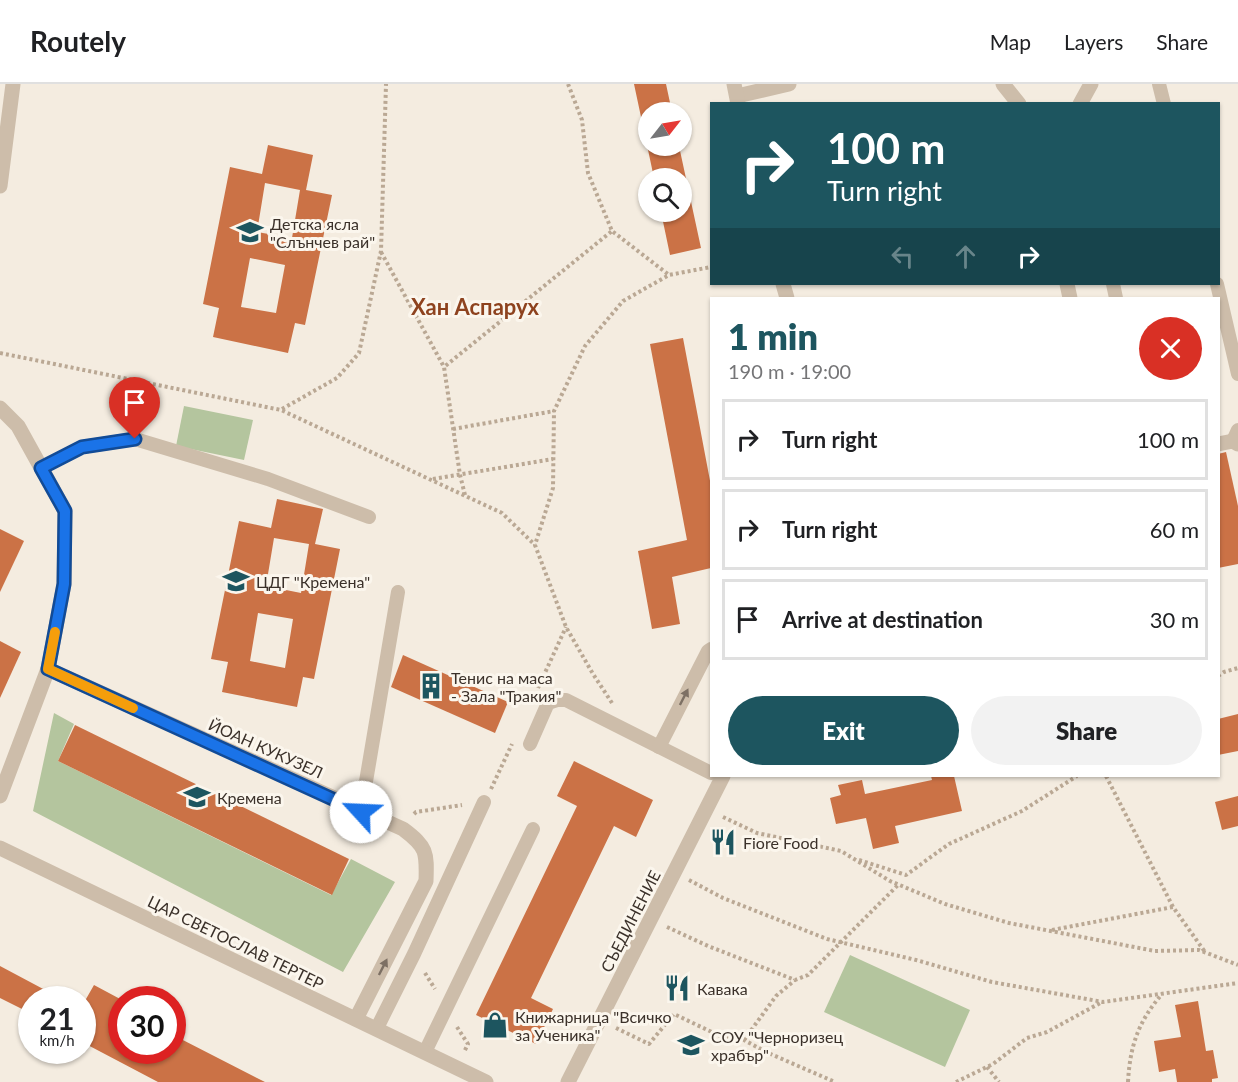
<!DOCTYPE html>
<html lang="en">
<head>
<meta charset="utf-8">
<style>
	body { margin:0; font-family:Lato,sans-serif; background:#f2f2f2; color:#202124; height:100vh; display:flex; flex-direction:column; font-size:22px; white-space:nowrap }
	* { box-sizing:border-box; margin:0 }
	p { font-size:20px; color:#757577 }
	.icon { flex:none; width:33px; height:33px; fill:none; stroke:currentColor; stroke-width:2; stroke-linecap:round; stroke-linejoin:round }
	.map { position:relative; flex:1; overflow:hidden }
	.panel { position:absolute; left:710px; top:213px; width:510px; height:480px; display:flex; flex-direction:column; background:#fff; border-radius:0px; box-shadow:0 2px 4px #0004 }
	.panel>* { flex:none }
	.top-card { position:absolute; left:710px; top:18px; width:510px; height:183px; border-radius:0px; box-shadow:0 2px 4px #0004; background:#1d555f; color:#fff; overflow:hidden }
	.needle { width:39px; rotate:59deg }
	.controls { position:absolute; left:638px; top:18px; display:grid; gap:12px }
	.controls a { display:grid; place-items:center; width:54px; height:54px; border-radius:50%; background:#fff; box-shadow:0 2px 4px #0004; font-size:30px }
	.speed { position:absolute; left:18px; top:902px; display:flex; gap:12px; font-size:30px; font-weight:700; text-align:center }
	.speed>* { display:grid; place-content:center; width:78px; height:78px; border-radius:50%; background:#fff; box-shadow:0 2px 4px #0004; line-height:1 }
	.speed small { font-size:15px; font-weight:400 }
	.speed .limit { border:9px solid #d22; background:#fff; color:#111 }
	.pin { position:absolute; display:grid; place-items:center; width:51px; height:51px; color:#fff; margin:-62px -26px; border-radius:50% 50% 50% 0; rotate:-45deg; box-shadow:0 0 6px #0007 }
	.pin .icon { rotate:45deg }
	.me { position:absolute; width:66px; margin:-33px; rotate:295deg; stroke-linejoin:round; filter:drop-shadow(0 0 4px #0008) }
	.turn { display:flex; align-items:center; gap:21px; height:126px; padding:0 18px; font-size:27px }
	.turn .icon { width:78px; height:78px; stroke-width:2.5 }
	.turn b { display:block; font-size:42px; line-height:51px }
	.lanes { display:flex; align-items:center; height:57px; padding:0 18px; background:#0003; justify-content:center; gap:30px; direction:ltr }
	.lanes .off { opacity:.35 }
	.round { display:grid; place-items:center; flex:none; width:63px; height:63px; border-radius:32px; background:#f2f2f2 }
	.headline { display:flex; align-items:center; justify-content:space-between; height:102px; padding:0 18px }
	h1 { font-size:36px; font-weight:800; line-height:45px; color:#1d555f }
	.cta { display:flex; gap:12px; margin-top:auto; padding:12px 18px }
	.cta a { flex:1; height:69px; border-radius:36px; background:#1d555f; color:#fff; font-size:24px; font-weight:800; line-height:69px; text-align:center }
	.cta a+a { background:#f2f2f2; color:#202124 }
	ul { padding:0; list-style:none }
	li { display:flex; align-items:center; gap:18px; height:81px; margin:0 12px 9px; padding:0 6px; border:3px solid #e0e0e0; border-radius:0px }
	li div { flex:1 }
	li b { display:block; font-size:22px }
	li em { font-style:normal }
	header { display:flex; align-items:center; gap:36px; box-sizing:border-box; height:84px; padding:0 30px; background:#fff; border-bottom:2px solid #e0e0e0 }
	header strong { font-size:28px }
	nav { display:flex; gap:33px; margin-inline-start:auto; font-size:21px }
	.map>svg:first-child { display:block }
	.green { fill:#b4c59e }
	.building { fill:#cb7246; fill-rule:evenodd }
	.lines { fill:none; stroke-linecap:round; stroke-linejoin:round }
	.path { stroke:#baa894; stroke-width:4; stroke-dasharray:3 3; stroke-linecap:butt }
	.service { stroke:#cdbdaa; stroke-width:14 }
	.minor { stroke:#cdbdaa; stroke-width:15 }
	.tertiary { stroke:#cdbdaa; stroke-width:15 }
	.oneway { fill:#7d7064 }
	.route-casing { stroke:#114b97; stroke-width:15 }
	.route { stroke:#1a73e8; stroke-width:10 }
	.slow { stroke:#f59e0b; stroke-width:10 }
	.labels { text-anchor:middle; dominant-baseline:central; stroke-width:6; stroke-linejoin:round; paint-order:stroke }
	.poi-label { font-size:16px; fill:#3b312a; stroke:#fbf6ed; text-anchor:start }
	.street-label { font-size:16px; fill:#3b312a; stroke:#fbf6ed }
	.district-label { font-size:22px; font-weight:bold; fill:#8e431f; stroke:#fbf6ed }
</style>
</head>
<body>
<header>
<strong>Routely</strong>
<nav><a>Map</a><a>Layers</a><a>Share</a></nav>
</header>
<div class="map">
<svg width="1238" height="998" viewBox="0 0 1238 998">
	<rect width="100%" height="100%" fill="#f4ece0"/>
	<g class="green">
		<polygon points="184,322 253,336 244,376 176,362"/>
		<polygon points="54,629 74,640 58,677 331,811 351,775 395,798 343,888 33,727"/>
		<polygon points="850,871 970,926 945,983 824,928"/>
	</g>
	<g class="building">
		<polygon points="634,0 666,0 672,28 648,28 648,62 679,62 701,164 670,171 661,128 681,128 681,94 654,94"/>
		<path d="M268 61 313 71 306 106 332 111 305 241 295 239 288 269 213 253 219 224 203 220 230 83 262 90ZM265 99 300 106 292 154 257 148ZM250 174 285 181 276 229 241 223Z"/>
		<polygon points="683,254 711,402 711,484 672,493 680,540 652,545 638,467 687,456 650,260"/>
		<polygon points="1226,368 1238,422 1238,480 1218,484 1218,370"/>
		<path d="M277 415 323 425 315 460 340 465 314 595 303 593 297 623 222 608 228 578 211 575 239 437 271 444ZM274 454 309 460 301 509 266 502ZM258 529 293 535 285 584 250 577Z"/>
		<polygon points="0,445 24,457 0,508"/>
		<polygon points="0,557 21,568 0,614"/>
		<polygon points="403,571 508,618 495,649 391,603"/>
		<polygon points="1238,630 1238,667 1218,671 1218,635"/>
		<polygon points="75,641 349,775 332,811 58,677"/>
		<polygon points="574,677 653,716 636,753 614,742 531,914 553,925 536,960 476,931 577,722 557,712"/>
		<polygon points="931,692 954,692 962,727 895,742 899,759 873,765 866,734 836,740 830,714 841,711 838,701 862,696 865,710 932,696"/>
		<polygon points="1238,712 1238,742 1222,746 1215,718"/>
		<polygon points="0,882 62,915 32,915 32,930 0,914"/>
		<polygon points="94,901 122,916 122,966 172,966 177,953 265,998 158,998 82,958 82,922"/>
		<polygon points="1198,917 1206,967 1213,966 1218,994 1212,995 1212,998 1177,998 1175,985 1159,988 1154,957 1181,953 1175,921"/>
	</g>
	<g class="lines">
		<g class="path">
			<polyline points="568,0 582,36 588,89 612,147 669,191"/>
			<polyline points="381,168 444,283"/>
			<polyline points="0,269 281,326 502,429 535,461"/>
			<polyline points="282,325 337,294 359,269 381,167 386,0"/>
			<polyline points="453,345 554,327"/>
			<polyline points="433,395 553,375"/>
			<polyline points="465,411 460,391 444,283 612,147"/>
			<polyline points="1218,592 1224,588 1238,584"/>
			<polyline points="538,604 566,543"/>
			<polyline points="612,619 593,590 566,543 535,461 553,404 554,327 585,262 623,217 669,191 711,183"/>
			<polyline points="1106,692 1173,823 1205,868"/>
			<polyline points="491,705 512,660"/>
			<polyline points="414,730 416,728 462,721"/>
			<polyline points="723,733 757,749 841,767 890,797 945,820 1009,839 1155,867 1199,866 1238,881"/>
			<polyline points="859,776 906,791 949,760 1022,727 1077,692"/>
			<polyline points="689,796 723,814 827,855 916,876 992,898 1103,918 1238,899"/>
			<polyline points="667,843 708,862 795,896 808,891 899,800"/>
			<polyline points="1052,846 1173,823"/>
			<polyline points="425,889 435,905"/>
			<polyline points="457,943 468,960 464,968"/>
			<polyline points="616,944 649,960 674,930 720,952 744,956 766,968 835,998"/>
			<polyline points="744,956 776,912 795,896"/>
			<polyline points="987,983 999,998"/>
			<polyline points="956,998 993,980 1027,954 1047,948 1102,918"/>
			<path d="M1128 998C1130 962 1138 938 1162 910"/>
		</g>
		<g class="service">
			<polyline points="1159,0 1164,20"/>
			<polyline points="1113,200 1116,214"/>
			<polyline points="1217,200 1238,290"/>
			<polyline points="1233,357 1238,346"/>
			<polyline points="41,384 82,363 135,355 268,395 369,433"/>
			<polyline points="530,660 548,619 557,616 566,616 711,689"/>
			<polyline points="659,663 708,567 711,565"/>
			<polyline points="361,727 398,508"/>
			<polyline points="377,944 414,870 484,718"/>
			<polyline points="425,968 533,745"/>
		</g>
		<g class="minor">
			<polyline points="1003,0 1019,20"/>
			<polyline points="737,12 789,0"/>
			<polyline points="1080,20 1091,0"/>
			<polyline points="0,102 13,0"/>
			<polyline points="1067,200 1070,214"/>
			<polyline points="0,324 18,342 65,427 64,500 48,585 0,712"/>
			<polyline points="1218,360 1233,357 1238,360"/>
			<path d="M48 585 403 745C427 763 427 768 426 797L356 935"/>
			<polyline points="0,764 486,998"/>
		</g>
		<g class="tertiary">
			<polyline points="734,0 738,20"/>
			<polyline points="783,200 787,214"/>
			<polyline points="568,998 723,692"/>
		</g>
	</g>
	<defs><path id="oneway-solid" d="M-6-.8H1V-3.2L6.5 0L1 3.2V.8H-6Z" transform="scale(1.5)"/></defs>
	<g class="oneway">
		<use href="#oneway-solid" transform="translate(684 613) rotate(-63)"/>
		<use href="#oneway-solid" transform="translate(383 883) rotate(-63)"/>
	</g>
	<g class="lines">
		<g class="route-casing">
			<polyline id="route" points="135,355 82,363 41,384 65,427 64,500 48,585 361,728"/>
		</g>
		<use href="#route" class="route"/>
		<polyline class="slow" points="55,548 48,585 133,624"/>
	</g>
	<defs>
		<g id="school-bare" transform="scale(2.07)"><path d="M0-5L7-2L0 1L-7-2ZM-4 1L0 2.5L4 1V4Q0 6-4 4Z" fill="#1d555f" stroke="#fbf6ed" stroke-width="2.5" paint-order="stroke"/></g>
		<g id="building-bare" transform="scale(2.07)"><path d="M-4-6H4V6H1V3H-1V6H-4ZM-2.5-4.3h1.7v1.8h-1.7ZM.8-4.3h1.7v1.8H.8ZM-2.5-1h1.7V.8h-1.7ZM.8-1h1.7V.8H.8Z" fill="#1d555f" stroke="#fbf6ed" stroke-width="2.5" paint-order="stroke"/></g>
		<g id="restaurant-bare" transform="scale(2.07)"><path d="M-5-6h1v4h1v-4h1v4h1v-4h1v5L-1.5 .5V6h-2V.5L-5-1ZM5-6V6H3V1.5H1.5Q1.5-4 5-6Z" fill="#1d555f" stroke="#fbf6ed" stroke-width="2.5" paint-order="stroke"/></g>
		<g id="shop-bare" transform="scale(2.07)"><path d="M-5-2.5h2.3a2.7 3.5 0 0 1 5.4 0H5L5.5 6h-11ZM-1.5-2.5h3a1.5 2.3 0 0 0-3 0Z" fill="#1d555f" stroke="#fbf6ed" stroke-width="2.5" paint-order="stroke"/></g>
	</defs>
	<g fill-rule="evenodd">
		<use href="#school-bare" x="250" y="148"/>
		<use href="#school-bare" x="236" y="497"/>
		<use href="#building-bare" x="431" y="602"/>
		<use href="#school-bare" x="197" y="713"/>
		<use href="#restaurant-bare" x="723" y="758"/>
		<use href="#restaurant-bare" x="677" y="904"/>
		<use href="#shop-bare" x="495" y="941"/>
		<use href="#school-bare" x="691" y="961"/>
	</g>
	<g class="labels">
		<g class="poi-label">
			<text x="270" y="139">Детска ясла<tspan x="270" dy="18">"Слънчев рай"</tspan></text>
			<text x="256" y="497">ЦДГ "Кремена"</text>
			<text x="451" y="593">Тенис на маса<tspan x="451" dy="18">- Зала "Тракия"</tspan></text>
			<text x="217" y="713">Кремена</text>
			<text x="743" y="758">Fiore Food</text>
			<text x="697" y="904">Кавака</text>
			<text x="515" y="932">Книжарница "Всичко<tspan x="515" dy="18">за Ученика"</tspan></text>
			<text x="711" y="952">СОУ "Черноризец<tspan x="711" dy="18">храбър"</tspan></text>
		</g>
		<g class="street-label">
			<text transform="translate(266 664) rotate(24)">ЙОАН КУКУЗЕЛ</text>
			<text transform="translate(630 837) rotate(-63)">СЪЕДИНЕНИЕ</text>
			<text transform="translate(236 858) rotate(26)">ЦАР СВЕТОСЛАВ ТЕРТЕР</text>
		</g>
		<g class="district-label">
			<text x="475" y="222">Хан Аспарух</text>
		</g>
	</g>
</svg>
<div class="controls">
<a><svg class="needle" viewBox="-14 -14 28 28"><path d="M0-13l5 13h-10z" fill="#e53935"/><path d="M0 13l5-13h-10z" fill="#757577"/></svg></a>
<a><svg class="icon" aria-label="search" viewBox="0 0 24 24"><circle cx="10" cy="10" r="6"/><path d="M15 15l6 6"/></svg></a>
</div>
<div class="speed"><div>21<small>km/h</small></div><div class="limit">30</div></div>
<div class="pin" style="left:135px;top:355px;background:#d93025"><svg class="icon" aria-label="arrive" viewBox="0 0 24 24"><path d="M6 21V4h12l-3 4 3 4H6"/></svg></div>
<svg class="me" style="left:361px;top:728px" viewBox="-20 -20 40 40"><circle r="19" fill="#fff"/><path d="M0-13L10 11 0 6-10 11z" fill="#1a73e8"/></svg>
<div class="top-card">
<div class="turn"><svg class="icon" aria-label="right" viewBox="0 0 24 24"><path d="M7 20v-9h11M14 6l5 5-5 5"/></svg><div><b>100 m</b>Turn right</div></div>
<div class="lanes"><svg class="icon off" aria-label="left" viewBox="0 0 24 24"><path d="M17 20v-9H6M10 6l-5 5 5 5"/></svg><svg class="icon off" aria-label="ahead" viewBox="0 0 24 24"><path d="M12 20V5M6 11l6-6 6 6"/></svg><svg class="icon" aria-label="right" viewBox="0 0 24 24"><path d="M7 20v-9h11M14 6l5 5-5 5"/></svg></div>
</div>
<section class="panel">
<div class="headline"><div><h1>1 min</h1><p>190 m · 19:00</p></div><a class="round" style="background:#d93025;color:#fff"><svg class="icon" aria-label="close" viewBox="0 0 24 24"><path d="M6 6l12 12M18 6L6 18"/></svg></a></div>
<ul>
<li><svg class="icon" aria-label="right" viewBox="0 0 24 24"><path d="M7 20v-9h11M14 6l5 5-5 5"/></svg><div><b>Turn right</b></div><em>100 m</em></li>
<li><svg class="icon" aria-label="right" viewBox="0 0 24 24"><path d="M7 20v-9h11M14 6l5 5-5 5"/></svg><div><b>Turn right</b></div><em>60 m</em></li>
<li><svg class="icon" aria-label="arrive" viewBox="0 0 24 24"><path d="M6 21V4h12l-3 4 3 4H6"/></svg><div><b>Arrive at destination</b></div><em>30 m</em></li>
</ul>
<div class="cta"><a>Exit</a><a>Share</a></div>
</section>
</div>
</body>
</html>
